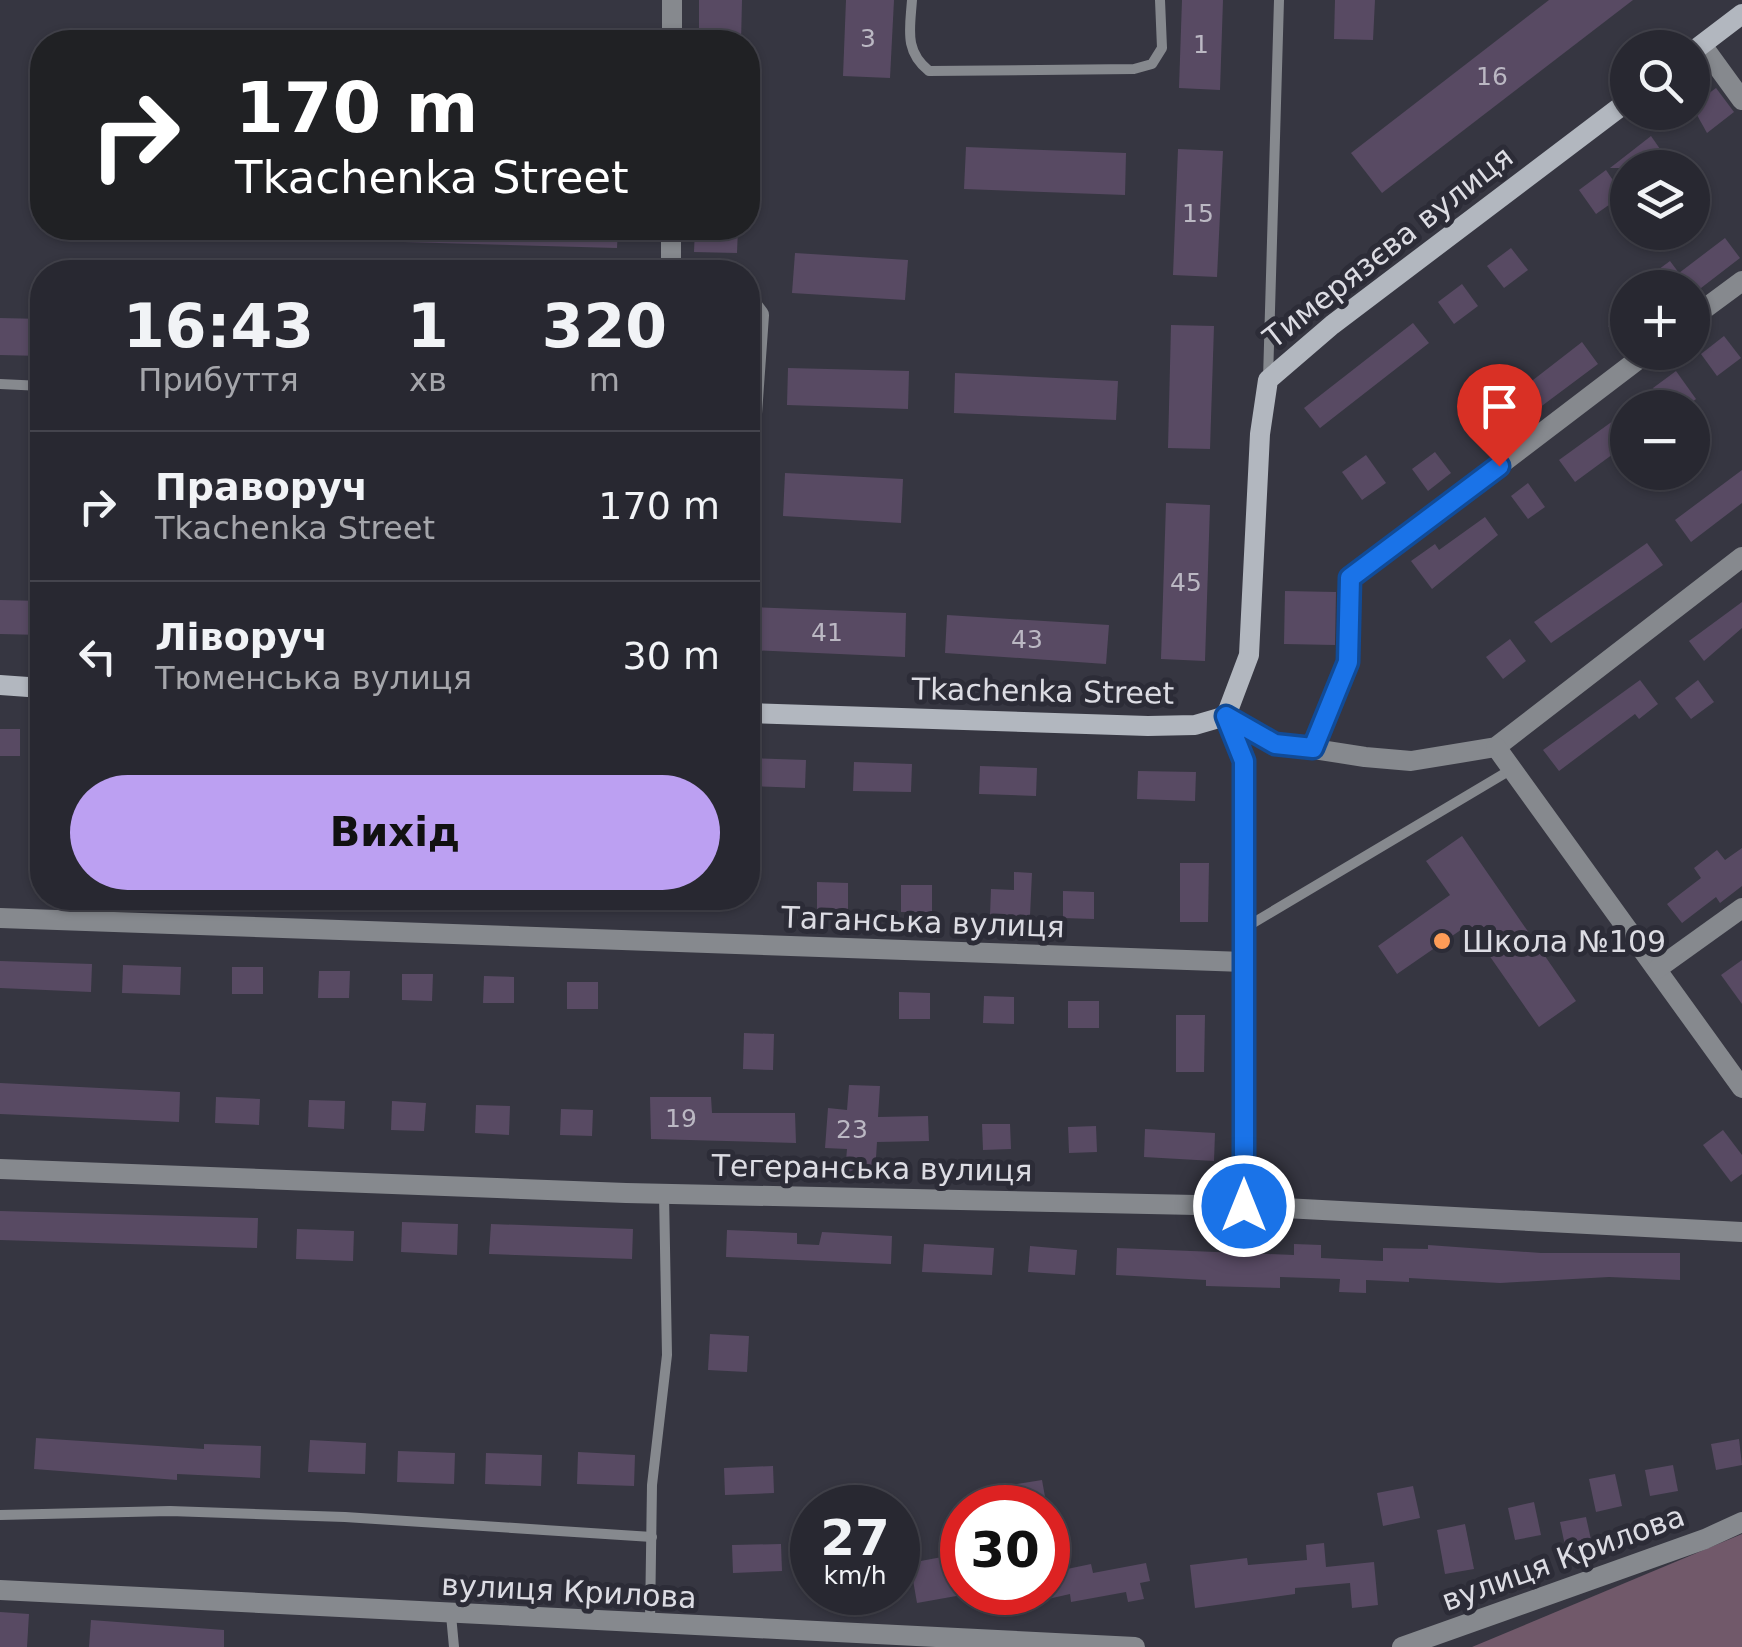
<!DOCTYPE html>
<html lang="uk">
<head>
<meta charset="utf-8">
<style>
	body { margin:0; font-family:"DejaVu Sans",sans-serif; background:#34343d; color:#f1f3f6; height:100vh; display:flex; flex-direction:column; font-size:38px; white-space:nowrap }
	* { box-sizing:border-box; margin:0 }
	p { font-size:32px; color:#a5a6ab }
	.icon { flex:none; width:55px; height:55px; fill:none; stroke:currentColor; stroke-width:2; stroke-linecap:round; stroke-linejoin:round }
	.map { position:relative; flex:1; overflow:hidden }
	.details { position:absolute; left:30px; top:260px; width:730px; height:650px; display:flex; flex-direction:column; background:#282831; border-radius:40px; box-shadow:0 2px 8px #0004,0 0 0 2px #44444d }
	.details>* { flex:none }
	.hud { position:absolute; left:30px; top:30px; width:730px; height:210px; border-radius:40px; box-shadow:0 2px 8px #0004,0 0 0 2px #44444d; background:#202124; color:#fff; overflow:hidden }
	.fabs { position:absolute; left:1610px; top:30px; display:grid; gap:20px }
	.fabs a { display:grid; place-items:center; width:100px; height:100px; border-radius:50%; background:#282831; box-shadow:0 2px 8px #0004,0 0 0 2px #44444d; font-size:50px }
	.speed { position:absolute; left:790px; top:1485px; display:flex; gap:20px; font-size:50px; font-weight:700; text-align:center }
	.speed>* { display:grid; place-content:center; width:130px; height:130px; border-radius:50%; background:#282831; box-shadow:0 2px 8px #0004,0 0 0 2px #44444d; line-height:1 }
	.speed small { font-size:25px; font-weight:400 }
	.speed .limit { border:15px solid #d22; background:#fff; color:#111 }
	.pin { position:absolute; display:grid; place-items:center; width:85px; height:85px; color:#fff; margin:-102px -42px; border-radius:50% 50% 50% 0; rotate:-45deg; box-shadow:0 0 10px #0007 }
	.pin .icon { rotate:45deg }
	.me { position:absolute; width:110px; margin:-55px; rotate:0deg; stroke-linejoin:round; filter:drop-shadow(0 0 8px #0008) }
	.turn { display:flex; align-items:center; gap:35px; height:210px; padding:0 40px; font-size:45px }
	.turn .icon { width:130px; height:130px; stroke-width:2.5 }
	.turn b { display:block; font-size:70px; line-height:85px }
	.eta { display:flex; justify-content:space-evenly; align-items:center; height:170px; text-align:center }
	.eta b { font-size:60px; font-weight:700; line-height:70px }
	.action { display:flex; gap:20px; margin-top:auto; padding:20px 40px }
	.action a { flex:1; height:115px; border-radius:60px; background:#bca0f2; color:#111; font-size:40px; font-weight:700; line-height:115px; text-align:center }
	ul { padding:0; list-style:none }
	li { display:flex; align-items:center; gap:30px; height:150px; padding:0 40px; border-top:2px solid #44444d }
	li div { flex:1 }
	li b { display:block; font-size:38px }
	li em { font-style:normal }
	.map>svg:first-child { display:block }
	.green { fill:#71596a }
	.building { fill:#584a63 }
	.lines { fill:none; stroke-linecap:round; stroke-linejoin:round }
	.lane { stroke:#86898e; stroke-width:10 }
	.street { stroke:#86898e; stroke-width:20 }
	.secondary { stroke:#b2b7bf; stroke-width:20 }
	.route-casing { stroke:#114b97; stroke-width:25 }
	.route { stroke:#1a73e8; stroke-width:18 }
	.poi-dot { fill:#fe9c57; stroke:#2c2c37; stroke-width:4 }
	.labels { text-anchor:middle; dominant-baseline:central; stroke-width:10; stroke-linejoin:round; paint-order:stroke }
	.number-label { font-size:25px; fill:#bbb8c3 }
	.street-label { font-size:30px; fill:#dcdce3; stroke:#2c2c37 }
	.poi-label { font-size:30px; fill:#dcdce3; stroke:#2c2c37; text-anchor:start }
</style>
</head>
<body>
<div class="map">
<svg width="1742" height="1647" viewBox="0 0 1742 1647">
	<rect width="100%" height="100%" fill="#363641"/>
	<polygon class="green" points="1742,1534 1742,1647 1472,1647"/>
	<g class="building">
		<polygon points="699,0 742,0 741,42 699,42"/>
		<polygon points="846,0 894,0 890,78 843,76"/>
		<polygon points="1182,0 1223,0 1220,90 1179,88"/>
		<polygon points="1335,0 1375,0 1373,40 1334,39"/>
		<polygon points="1549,0 1633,0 1382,193 1351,153"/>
		<polygon points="1716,88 1734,112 1707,133 1692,106"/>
		<polygon points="1651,136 1667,159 1656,168 1610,168"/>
		<polygon points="966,147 1126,153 1125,195 964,189"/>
		<polygon points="1178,149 1223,151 1217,277 1173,275"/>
		<polygon points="1606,170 1623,195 1596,214 1579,190"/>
		<polygon points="368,228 618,228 617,248 367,241"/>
		<polygon points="695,228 738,228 737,253 694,252"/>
		<polygon points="1725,238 1740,258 1701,288 1654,288 1647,278 1670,261 1679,273"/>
		<polygon points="1511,248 1528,270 1504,288 1487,266"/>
		<polygon points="795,253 908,260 905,300 792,293"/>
		<polygon points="1462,284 1478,306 1454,324 1438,302"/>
		<polygon points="1628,312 1628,350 1626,351 1608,326"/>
		<polygon points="0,318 42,319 42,356 0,355"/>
		<polygon points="1413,323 1429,343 1320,428 1304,408"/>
		<polygon points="1171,325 1214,326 1210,449 1168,448"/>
		<polygon points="1724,336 1741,358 1717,376 1701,354"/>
		<polygon points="1582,342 1598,364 1483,450 1463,422 1487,405 1492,412"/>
		<polygon points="788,368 909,371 908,409 787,405"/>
		<polygon points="1676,371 1696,399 1685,408 1667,408 1653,388"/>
		<polygon points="955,373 1118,381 1116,420 954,413"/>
		<polygon points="1628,410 1628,443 1575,482 1559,460"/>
		<polygon points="1435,452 1451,473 1428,491 1412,469"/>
		<polygon points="1366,455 1386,483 1362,500 1342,472"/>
		<polygon points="1742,470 1742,503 1691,542 1675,520"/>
		<polygon points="785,473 903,479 901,523 783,516"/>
		<polygon points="1528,483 1545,507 1528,519 1511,496"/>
		<polygon points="1166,503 1210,505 1205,661 1161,659"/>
		<polygon points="1485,517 1498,535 1432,589 1411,561 1435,544 1439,550"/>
		<polygon points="1647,543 1663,565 1551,643 1534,622"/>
		<polygon points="1285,591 1336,592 1335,645 1284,644"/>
		<polygon points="0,600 42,601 42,635 0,634"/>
		<polygon points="1742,602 1742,628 1704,661 1689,641"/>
		<polygon points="750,607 906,613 905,657 748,650"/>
		<polygon points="947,615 1109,625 1106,664 945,653"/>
		<polygon points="1510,639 1526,661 1503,679 1486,657"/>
		<polygon points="1640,680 1658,704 1639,719 1635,714 1559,771 1543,750"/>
		<polygon points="1698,680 1714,702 1691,719 1675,698"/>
		<rect x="0" y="729" width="20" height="27"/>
		<polygon points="748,758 806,760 805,788 748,786"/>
		<polygon points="854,762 912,764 911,792 853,791"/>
		<polygon points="980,766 1037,768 1036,796 979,794"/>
		<polygon points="1138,771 1196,772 1195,801 1137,799"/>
		<polygon points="1462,836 1576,1001 1539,1027 1468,925 1397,974 1378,946 1450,895 1426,861"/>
		<polygon points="1742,848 1742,886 1720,903 1716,897 1682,923 1667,904 1701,878 1694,868 1717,850 1725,860"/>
		<polygon points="1180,863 1209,863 1208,922 1180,922"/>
		<polygon points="1014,872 1032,873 1030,916 990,915 991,889 1014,890"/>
		<polygon points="817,882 848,883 848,910 817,909"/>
		<rect x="901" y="885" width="31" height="27"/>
		<polygon points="1063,891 1094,892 1094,919 1063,918"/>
		<polygon points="1742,960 1742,1004 1721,975"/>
		<polygon points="0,961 92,964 91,992 0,988"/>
		<polygon points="123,965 181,967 180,995 122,993"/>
		<rect x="232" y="967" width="31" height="27"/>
		<polygon points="319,971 350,971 349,998 318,998"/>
		<polygon points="402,974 433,974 432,1001 402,1000"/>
		<polygon points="484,976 514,977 514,1003 483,1003"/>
		<rect x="567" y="982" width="31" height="27"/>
		<polygon points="899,992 930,993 930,1019 899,1019"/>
		<polygon points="984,996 1014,997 1014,1024 983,1023"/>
		<rect x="1068" y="1001" width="31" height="27"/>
		<polygon points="1176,1015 1205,1015 1204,1072 1176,1072"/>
		<polygon points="744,1033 774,1034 773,1070 743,1069"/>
		<polygon points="0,1083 180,1092 179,1122 0,1114"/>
		<polygon points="849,1085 880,1086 878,1117 928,1116 929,1141 877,1142 875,1173 845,1172 847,1149 825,1148 828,1108 847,1110"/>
		<polygon points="216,1097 260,1099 259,1125 215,1123"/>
		<polygon points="650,1097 711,1097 712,1113 795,1113 796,1143 651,1139"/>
		<polygon points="309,1100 345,1101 344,1129 308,1127"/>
		<polygon points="392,1101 426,1103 424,1131 391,1130"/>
		<polygon points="476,1105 510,1106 509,1135 475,1133"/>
		<polygon points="561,1109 593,1110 592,1136 560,1135"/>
		<polygon points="982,1124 1010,1124 1011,1149 983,1150"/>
		<polygon points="1096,1126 1097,1152 1069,1153 1068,1127"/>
		<polygon points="1145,1129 1215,1133 1214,1161 1144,1157"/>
		<polygon points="1723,1130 1742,1155 1742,1174 1731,1182 1703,1145"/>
		<polygon points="0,1211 258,1218 257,1248 0,1240"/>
		<polygon points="402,1222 458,1224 457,1255 401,1252"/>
		<polygon points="491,1224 633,1229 632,1259 489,1254"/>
		<polygon points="297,1229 354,1231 353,1261 296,1259"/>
		<polygon points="727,1230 797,1233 797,1244 819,1245 822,1232 892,1236 891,1264 726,1257"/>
		<polygon points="924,1244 994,1248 992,1275 922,1272"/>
		<polygon points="1294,1244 1321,1245 1321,1258 1383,1261 1383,1248 1428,1249 1428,1245 1541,1253 1680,1253 1680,1280 1609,1277 1500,1283 1409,1278 1409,1282 1366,1280 1366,1293 1339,1292 1340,1279 1280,1277 1280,1288 1206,1286 1206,1280 1116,1275 1117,1248 1294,1255"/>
		<polygon points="1030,1246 1077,1250 1075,1275 1028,1272"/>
		<polygon points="710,1334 749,1336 747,1372 708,1370"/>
		<polygon points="36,1438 204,1449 204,1444 261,1446 260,1478 177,1474 177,1480 34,1469"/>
		<polygon points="1739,1439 1742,1465 1716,1470 1711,1444"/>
		<polygon points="310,1440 366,1443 365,1474 308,1472"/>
		<polygon points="398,1451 455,1453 454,1484 397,1482"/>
		<polygon points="578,1452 635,1455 634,1486 577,1484"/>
		<polygon points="486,1453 542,1455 541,1486 485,1484"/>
		<polygon points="1673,1465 1678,1491 1650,1496 1645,1470"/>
		<polygon points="773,1466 774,1493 725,1495 724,1468"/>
		<polygon points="1615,1474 1622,1506 1596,1512 1589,1479"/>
		<polygon points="1042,1480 1047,1508 1022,1508 1017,1484"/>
		<polygon points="1413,1486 1420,1518 1383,1526 1377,1493"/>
		<polygon points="1534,1502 1541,1535 1515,1540 1508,1508"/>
		<polygon points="1586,1517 1593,1549 1567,1555 1560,1522"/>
		<polygon points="1465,1524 1474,1569 1445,1574 1437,1530"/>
		<polygon points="1324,1543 1326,1567 1374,1562 1378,1605 1352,1608 1350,1583 1295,1588 1295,1594 1195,1608 1190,1565 1247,1558 1248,1565 1307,1560 1306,1545"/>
		<polygon points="781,1544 782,1571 733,1573 732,1545"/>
		<polygon points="942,1557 943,1562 962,1561 962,1595 917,1603 910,1563"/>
		<polygon points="1146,1563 1150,1581 1140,1583 1144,1599 1128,1602 1126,1592 1071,1602 1070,1594 1048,1599 1048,1573 1091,1564 1093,1573"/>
		<polygon points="0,1612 29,1614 27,1647 0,1647"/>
		<polygon points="91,1620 224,1630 224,1647 89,1647"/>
	</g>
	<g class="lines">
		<g class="lane">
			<path d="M912 0C910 29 904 51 929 71L1134 69 1152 64 1162 48 1160 0"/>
			<polyline points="1268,379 1279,0"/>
			<polyline points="0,384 42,386"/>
			<polyline points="1243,929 1512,769"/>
			<polyline points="0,1515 170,1511 345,1517 652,1537"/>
			<polyline points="451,1615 454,1647"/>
			<polyline points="650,1622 652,1485 667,1355 664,1194"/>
		</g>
		<g class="street">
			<polyline points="672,42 672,0"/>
			<polyline points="1702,45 1742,100"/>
			<polyline points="671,272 671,228"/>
			<polyline points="748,300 759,315 748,470"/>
			<polyline points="1692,318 1742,281"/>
			<polyline points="1226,716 1275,743 1365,757 1411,761 1496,747 1742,557"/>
			<polyline points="1226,716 1244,761 1244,1206"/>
			<polyline points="1496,747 1742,1088"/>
			<polyline points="1313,748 1348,662 1350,579 1648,352"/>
			<polyline points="0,918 1244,962"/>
			<polyline points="1657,969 1742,908"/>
			<polyline points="0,1169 626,1193 1244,1206 1742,1232"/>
			<polyline points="0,1590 1135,1647"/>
			<polyline points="1402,1647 1705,1539 1742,1522"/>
		</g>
		<g class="secondary">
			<polyline points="1692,52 1742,14"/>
			<polyline points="0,685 42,688"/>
			<polyline points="748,713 1148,726 1195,725 1226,716 1249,655 1260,434 1268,380 1332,325 1628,101"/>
		</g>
	</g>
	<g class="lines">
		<g class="route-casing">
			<polyline id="route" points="1244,1206 1244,761 1226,716 1275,744 1313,748 1348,662 1350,578 1499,466"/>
		</g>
		<use href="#route" class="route"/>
	</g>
	<circle class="poi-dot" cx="1442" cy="941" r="10"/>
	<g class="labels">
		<g class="number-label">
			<text x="868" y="38">3</text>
			<text x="1201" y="44">1</text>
			<text x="1492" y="76">16</text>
			<text x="1198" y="213">15</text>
			<text x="1186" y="582">45</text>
			<text x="827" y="632">41</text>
			<text x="1027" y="639">43</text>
			<text x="681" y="1118">19</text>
			<text x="852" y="1129">23</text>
		</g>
		<g class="street-label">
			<text transform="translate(1388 247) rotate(-38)">Тимерязєва вулиця</text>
			<text transform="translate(1043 691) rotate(1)">Tkachenka Street</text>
			<text transform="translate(923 922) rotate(2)">Таганська вулиця</text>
			<text transform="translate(872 1168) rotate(1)">Тегеранська вулиця</text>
			<text transform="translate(1563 1558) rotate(-20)">вулиця Крилова</text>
			<text transform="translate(569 1591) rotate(3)">вулиця Крилова</text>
		</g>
		<g class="poi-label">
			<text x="1462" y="941">Школа №109</text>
		</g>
	</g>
</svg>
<div class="fabs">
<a><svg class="icon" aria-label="search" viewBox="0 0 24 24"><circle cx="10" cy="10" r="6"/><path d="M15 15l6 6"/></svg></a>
<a><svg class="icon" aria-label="layers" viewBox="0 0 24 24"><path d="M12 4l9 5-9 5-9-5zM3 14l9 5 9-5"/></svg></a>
<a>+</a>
<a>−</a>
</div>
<div class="speed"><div>27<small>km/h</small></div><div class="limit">30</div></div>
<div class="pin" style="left:1499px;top:466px;background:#d93025"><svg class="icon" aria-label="arrive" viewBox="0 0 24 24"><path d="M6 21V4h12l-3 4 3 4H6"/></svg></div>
<svg class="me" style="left:1244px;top:1206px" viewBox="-20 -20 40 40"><circle r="17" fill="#1a73e8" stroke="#fff" stroke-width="3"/><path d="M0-11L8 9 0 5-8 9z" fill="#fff"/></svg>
<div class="hud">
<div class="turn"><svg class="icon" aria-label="right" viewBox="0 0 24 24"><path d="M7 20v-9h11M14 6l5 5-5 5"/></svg><div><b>170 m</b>Tkachenka Street</div></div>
</div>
<section class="details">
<div class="eta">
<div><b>16:43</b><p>Прибуття</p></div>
<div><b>1</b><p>хв</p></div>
<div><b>320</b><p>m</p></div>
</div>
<ul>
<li><svg class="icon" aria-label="right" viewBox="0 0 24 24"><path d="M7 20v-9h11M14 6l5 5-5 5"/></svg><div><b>Праворуч</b><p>Tkachenka Street</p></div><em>170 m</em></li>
<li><svg class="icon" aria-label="left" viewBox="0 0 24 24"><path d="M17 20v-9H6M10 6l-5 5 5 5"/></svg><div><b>Ліворуч</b><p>Тюменська вулиця</p></div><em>30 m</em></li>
</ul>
<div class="action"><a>Вихід</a></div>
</section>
</div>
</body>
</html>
